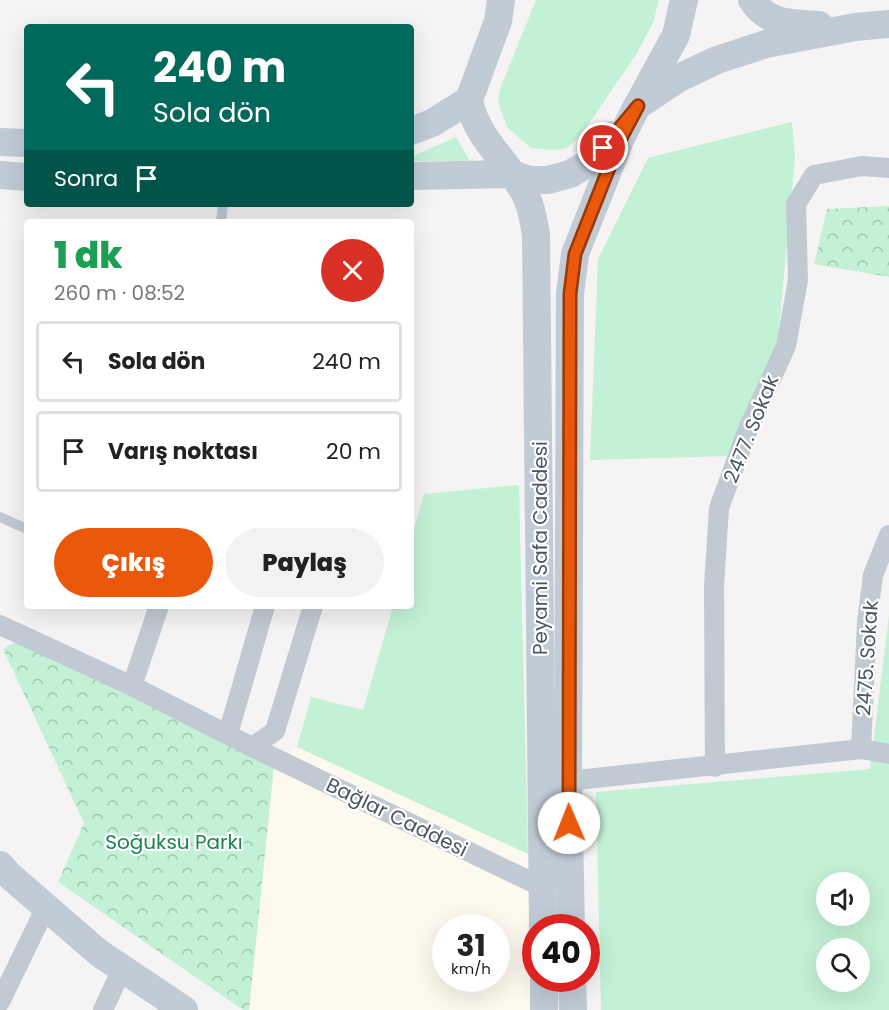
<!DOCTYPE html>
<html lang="tr">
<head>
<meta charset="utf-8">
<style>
	body { margin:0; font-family:Poppins,sans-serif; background:#f2f2f2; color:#222; height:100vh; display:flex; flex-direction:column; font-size:22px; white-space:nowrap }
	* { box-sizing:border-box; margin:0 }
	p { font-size:20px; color:#767676 }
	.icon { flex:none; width:33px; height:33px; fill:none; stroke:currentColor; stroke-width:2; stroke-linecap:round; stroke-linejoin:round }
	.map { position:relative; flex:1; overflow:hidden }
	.sheet { position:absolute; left:24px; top:219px; width:390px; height:390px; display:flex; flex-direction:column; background:#fff; border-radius:6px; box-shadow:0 6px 24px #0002 }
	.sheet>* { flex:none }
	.banner { position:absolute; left:24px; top:24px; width:390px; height:183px; border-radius:6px; box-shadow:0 6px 24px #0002; background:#00695c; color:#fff; overflow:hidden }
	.tools { position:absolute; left:816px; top:872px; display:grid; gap:12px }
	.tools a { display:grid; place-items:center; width:54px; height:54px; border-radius:50%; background:#fff; box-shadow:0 6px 24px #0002; font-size:30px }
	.speed { position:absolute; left:432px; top:914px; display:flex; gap:12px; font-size:30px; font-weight:700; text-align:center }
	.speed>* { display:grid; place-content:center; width:78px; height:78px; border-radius:50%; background:#fff; box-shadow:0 6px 24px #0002; line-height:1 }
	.speed small { font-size:15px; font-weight:400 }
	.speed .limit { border:9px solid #d22; background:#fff; color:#111 }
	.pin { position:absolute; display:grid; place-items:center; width:51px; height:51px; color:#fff; margin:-26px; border:3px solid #fff; border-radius:50%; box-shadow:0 2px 6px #0007 }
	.me { position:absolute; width:66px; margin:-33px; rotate:359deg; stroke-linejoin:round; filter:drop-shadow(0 0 4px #0008) }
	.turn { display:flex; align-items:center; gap:21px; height:126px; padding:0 30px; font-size:27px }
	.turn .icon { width:78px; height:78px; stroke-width:2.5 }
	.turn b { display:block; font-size:42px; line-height:51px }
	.then { display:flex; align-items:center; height:57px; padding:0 30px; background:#0003; gap:12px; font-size:22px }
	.round { display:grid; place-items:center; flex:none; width:63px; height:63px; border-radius:32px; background:#f2f2f2 }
	.overview { display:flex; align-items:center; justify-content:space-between; height:102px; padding:0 30px }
	h1 { font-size:36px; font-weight:800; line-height:45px; color:#1e9e55 }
	.action { display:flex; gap:12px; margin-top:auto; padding:12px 30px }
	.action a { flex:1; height:69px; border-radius:36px; background:#ea580c; color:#fff; font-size:24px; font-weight:800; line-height:69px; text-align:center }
	.action a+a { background:#f2f2f2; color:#222 }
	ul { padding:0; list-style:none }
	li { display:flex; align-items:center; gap:18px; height:81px; margin:0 12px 9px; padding:0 18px; border:3px solid #e0e0e0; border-radius:6px }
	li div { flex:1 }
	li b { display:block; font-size:22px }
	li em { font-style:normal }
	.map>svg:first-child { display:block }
	.commercial { fill:#fdf9ef; fill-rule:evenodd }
	.grass { fill:#c3f1d5; fill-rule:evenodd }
	.park { fill:url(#park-crowns) }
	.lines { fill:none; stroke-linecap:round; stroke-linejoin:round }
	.lane { stroke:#c1cad2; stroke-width:10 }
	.street { stroke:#c1cad2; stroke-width:20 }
	.secondary { stroke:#c1cbd6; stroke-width:28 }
	.route-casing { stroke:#983908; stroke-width:15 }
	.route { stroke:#ea580c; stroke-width:10 }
	.labels { text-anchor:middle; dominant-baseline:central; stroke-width:4.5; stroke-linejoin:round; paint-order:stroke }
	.street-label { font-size:20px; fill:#4a5661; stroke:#fff }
	.park-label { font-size:20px; fill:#17864f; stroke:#fff }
</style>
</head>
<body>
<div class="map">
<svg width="889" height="1010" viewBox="0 0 889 1010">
	<defs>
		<pattern id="park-crowns" width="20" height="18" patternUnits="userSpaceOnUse" patternTransform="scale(1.5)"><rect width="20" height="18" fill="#c3f1d5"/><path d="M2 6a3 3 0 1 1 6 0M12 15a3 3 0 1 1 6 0" fill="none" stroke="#a0c6b0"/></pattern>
	</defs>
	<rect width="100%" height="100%" fill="#f5f3f3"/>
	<path class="commercial" d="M297 747 528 854 531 873 533 1010H249L274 766ZM446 927H496V978H446Z"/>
	<g class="grass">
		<polygon points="536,0 659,0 653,23 637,53 582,134 567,148 553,150 531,148 507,127 498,102 500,89"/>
		<polygon points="792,122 795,158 778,339 732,456 590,460 598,259 648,158"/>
		<polygon points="456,137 470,161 411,161 411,157"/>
		<polygon points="519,485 528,854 297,747 311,697 363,710 393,606 411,606 411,541 424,494"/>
		<path d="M889 615V1010H601L596 792 870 769ZM826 882H860V915H826ZM826 948H860V981H826Z"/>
	</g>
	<g class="park">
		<polygon points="889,206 889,277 814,264 827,209"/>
		<polygon points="17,641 274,766 249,1010 243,1010 58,882 84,823 3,649"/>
	</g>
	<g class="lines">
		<g class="lane">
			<polyline points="221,222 223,204"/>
			<polyline points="0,517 27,529"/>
		</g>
		<g class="street">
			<polyline points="0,625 132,686 252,747 275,731 313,606"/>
			<polyline points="132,686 159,606"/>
			<polyline points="228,734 265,606"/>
			<polyline points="252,747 542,887"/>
			<polyline points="861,749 867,622 873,575 889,535"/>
			<polyline points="715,767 714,586 719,508 748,429 786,346 798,280 796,204 814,175 862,166 889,168"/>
			<polyline points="568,781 861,749 889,754"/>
			<polyline points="0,1002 46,907"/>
			<polyline points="103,1010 122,969"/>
		</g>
		<g class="secondary">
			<path d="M501 0 498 21 469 100C476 140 511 163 527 198 532 209 534 223 536 235L543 927"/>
			<path d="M752 0C768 25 792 23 819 25"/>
			<polyline points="640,101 676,35 684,0"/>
			<polyline points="411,131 432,123 469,100"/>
			<polyline points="0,142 27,143"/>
			<polyline points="0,175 27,177"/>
			<polyline points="411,176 512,174 529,180 548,180 570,174 591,162 613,135"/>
			<polyline points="0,865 9,875 99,953 184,1010"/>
			<polyline points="571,927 568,781 570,294 575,254 620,140 637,106 679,78 717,60 766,44 855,27 889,24"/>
			<polyline points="544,978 544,1010"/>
			<polyline points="572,978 573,1010"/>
		</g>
	</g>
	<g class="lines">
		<g class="route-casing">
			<polyline id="route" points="569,823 570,294 575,254 620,140 638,106 603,148"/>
		</g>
		<use href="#route" class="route"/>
	</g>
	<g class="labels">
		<g class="street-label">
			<text transform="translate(751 429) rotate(-68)">2477. Sokak</text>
			<text transform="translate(540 548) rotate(-90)">Peyami Safa Caddesi</text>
			<text transform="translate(867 658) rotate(-86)">2475. Sokak</text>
			<text transform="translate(397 817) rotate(26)">Bağlar Caddesi</text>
		</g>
		<g class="park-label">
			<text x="174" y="842">Soğuksu Parkı</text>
		</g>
	</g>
</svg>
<div class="tools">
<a><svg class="icon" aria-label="sound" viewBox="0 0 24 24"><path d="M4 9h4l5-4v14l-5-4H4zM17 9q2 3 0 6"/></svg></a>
<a><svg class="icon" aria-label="search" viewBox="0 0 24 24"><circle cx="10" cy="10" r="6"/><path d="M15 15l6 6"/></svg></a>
</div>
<div class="speed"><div>31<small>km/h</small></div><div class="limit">40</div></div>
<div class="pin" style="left:603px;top:148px;background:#d93025"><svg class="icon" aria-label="arrive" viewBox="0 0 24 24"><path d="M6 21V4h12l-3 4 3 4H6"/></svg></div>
<svg class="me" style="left:569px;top:823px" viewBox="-20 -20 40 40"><circle r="19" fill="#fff"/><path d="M0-13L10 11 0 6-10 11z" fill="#ea580c"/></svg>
<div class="banner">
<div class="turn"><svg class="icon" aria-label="left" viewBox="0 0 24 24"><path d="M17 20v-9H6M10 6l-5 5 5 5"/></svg><div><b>240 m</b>Sola dön</div></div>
<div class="then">Sonra<svg class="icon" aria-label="arrive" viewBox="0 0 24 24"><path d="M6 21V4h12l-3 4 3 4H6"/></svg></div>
</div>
<section class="sheet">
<div class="overview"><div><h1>1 dk</h1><p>260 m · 08:52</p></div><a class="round" style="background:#d93025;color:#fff"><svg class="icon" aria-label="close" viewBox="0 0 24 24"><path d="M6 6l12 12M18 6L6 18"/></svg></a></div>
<ul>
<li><svg class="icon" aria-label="left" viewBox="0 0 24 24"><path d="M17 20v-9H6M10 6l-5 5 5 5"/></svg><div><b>Sola dön</b></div><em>240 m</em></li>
<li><svg class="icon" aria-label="arrive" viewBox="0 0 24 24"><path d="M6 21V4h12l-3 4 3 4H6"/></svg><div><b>Varış noktası</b></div><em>20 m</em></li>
</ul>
<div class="action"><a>Çıkış</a><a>Paylaş</a></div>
</section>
</div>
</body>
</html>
